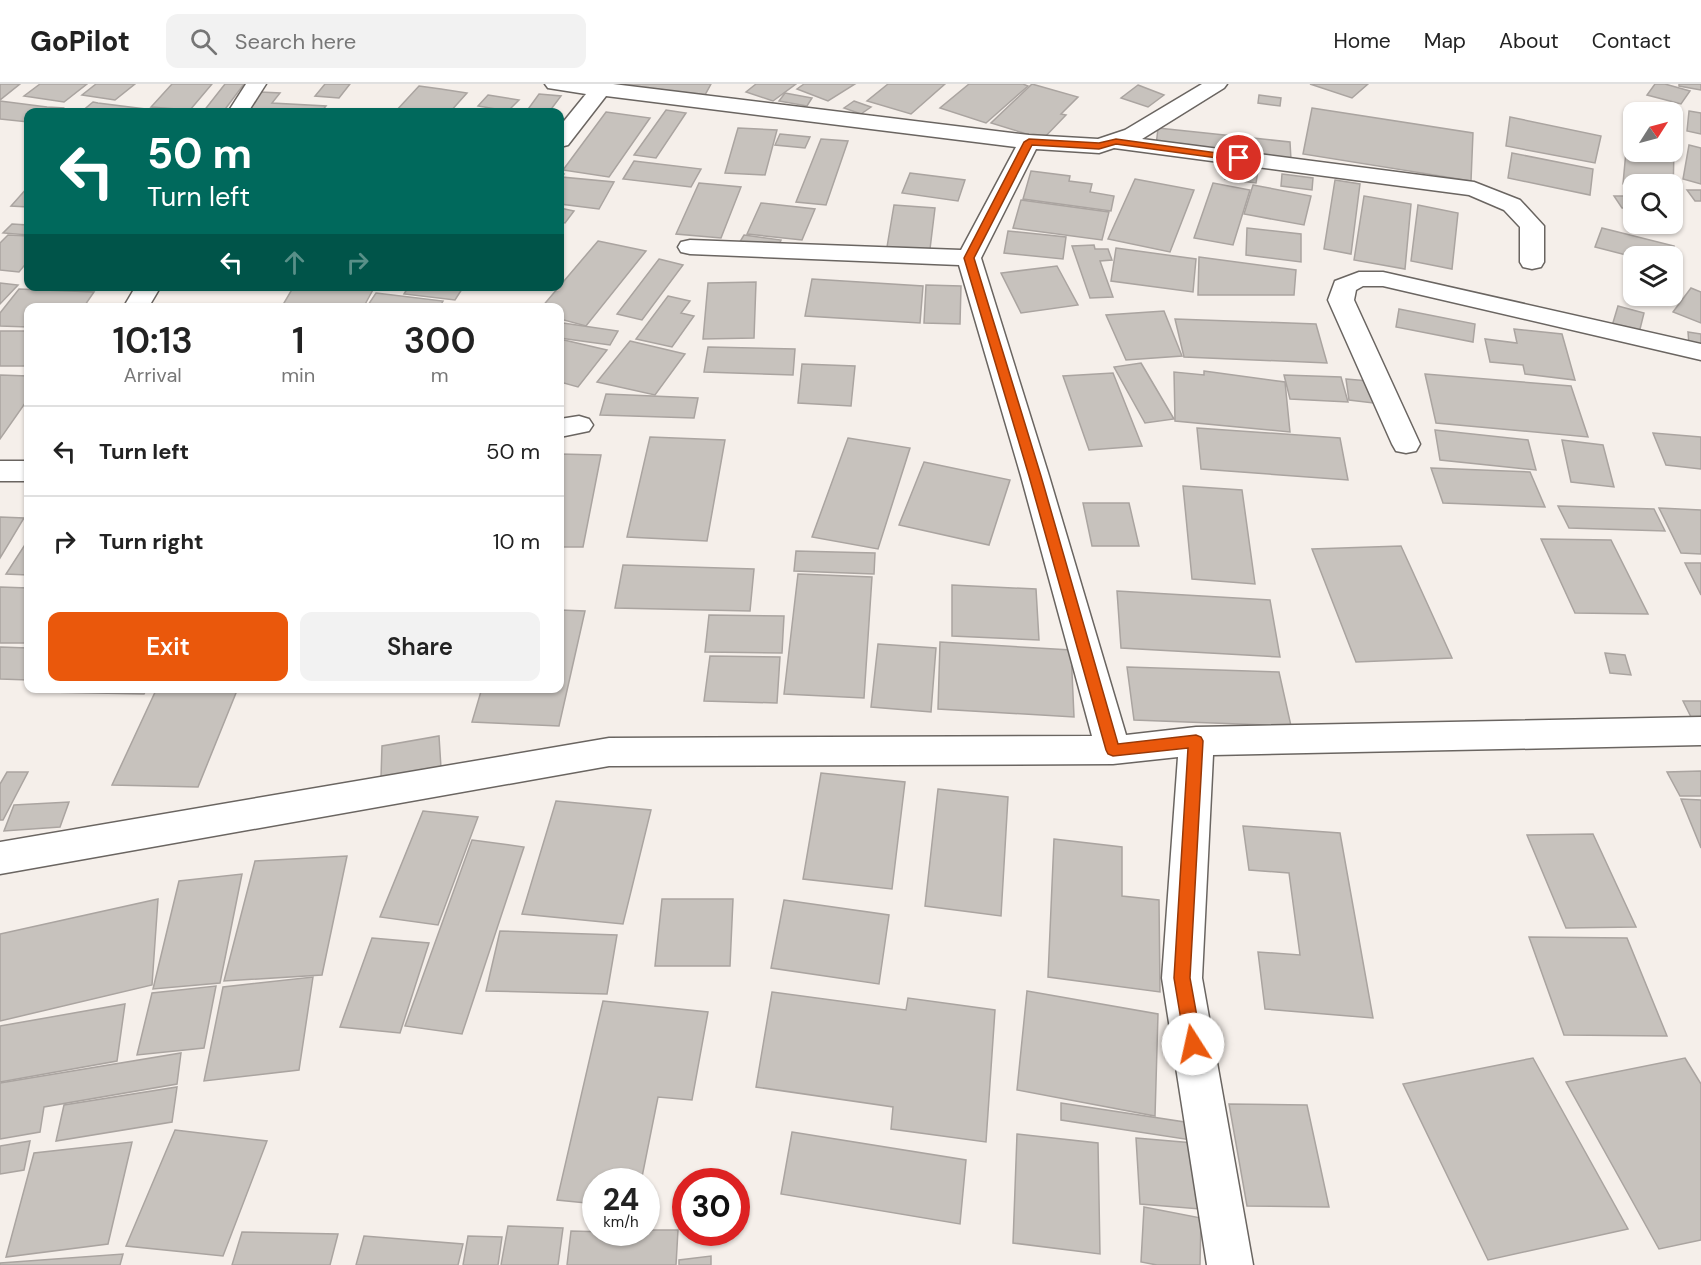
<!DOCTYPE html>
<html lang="en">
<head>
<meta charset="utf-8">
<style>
	body { margin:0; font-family:"DM Sans",sans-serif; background:#f2f2f2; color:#222; height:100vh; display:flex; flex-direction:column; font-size:22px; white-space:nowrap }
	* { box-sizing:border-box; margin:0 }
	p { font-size:20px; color:#767676 }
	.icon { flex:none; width:33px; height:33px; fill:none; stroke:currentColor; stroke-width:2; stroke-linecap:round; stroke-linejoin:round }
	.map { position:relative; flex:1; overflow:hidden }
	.panel { position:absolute; left:24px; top:219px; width:540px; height:390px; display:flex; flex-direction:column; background:#fff; border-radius:12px; box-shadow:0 2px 4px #0004 }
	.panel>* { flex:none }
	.top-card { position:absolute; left:24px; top:24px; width:540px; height:183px; border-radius:12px; box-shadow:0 2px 4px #0004; background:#00695c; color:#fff; overflow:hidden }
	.needle { width:39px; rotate:54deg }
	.controls { position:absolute; left:1623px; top:18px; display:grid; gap:12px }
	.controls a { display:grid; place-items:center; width:60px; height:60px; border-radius:12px; background:#fff; box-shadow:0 2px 4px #0004; font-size:30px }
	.speed { position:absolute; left:582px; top:1084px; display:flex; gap:12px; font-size:30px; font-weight:700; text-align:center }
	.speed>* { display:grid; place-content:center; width:78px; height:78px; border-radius:50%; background:#fff; box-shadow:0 2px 4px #0004; line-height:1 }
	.speed small { font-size:15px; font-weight:400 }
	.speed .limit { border:9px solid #d22; background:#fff; color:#111 }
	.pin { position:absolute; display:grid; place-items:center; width:51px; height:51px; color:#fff; margin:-26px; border:3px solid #fff; border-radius:50%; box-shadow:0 2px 6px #0007 }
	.me { position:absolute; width:66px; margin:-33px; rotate:350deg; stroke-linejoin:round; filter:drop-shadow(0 0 4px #0008) }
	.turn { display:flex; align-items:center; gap:21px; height:126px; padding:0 24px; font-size:27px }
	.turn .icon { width:78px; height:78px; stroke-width:2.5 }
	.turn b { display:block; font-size:42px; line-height:51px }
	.lanes { display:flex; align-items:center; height:57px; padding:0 24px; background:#0003; justify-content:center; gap:30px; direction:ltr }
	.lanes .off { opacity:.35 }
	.eta { display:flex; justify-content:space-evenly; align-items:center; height:102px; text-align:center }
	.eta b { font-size:36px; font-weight:600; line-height:42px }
	.primary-button { display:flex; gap:12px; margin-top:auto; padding:12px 24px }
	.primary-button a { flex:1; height:69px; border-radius:12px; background:#ea580c; color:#fff; font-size:24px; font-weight:600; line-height:69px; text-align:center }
	.primary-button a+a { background:#f2f2f2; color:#222 }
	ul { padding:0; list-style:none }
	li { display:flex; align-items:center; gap:18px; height:90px; padding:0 24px; border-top:2px solid #e0e0e0 }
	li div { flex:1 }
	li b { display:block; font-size:22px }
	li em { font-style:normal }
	header { display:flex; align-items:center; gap:36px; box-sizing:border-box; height:84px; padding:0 30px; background:#fff; border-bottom:2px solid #e0e0e0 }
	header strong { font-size:28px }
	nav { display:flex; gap:33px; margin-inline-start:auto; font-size:21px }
	.search { width:420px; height:54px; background:#f2f2f2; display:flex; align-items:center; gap:15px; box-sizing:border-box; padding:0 21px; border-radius:12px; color:#767676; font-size:22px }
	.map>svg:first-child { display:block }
	.building { fill:#c7c2bd; stroke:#aaa4a0; stroke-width:1.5 }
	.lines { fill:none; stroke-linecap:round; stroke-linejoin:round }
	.minor-casing { stroke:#6a6561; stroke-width:3 }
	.minor { fill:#fff; fill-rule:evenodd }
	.route { fill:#ea580c; stroke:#983908; stroke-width:1.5 }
</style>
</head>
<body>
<header>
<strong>GoPilot</strong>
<div class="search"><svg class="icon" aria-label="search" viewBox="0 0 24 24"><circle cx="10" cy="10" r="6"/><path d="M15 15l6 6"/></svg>Search here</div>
<nav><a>Home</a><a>Map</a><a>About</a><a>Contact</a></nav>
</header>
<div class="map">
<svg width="1701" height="1181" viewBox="0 0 1701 1181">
	<rect width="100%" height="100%" fill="#f5efea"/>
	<g class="building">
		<polygon points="0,0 20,0 0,16"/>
		<polygon points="40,0 87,0 64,18 24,12"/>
		<polygon points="96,0 135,0 115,16 82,11"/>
		<polygon points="172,0 212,0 190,26 151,23"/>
		<polygon points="225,0 244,0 223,28 203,28"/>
		<polygon points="325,0 350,0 339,14 315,12"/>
		<polygon points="613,0 711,0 705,11"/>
		<polygon points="756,0 796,0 773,17 746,8"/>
		<polygon points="804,0 855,0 828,17 797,5"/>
		<polygon points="888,0 945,0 911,30 867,17"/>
		<polygon points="969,0 1023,0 1028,2 986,39 940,24"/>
		<polygon points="1032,0 1078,13 1061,30 1066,31 1043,55 991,39"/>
		<polygon points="1310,0 1368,0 1352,14"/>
		<polygon points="1655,0 1665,0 1690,7 1681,20 1647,11"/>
		<polygon points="1679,0 1701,0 1701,6 1679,2"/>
		<polygon points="1138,1 1164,11 1148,23 1121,14"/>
		<polygon points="419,2 441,5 467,9 450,28 395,28"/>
		<polygon points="260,8 280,9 272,19 326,22 321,28 244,28"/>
		<polygon points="785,9 812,14 807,22 779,17"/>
		<polygon points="539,10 561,12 549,28 526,28"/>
		<polygon points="488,11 519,16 508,27 478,22"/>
		<polygon points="1259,11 1281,14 1280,22 1258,19"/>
		<polygon points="0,17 47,23 63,24 58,28 28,28 28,38 0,35"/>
		<polygon points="854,17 871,23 861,30 844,24"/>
		<polygon points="93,18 98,19 146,25 142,28 81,28"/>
		<polygon points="1312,24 1473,49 1471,97 1303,70"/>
		<polygon points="666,26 686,29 656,74 634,71"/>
		<polygon points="1689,27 1701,29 1701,50 1687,47"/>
		<polygon points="606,28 650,34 609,93 563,86"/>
		<polygon points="1510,33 1601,52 1595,79 1506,62"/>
		<polygon points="738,44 777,46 765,91 725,89"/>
		<polygon points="1158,44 1290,58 1291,76 1156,62"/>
		<polygon points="780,50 810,53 805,64 775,61"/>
		<polygon points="821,55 848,57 826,121 796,118"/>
		<polygon points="1627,56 1634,58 1634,68 1672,68 1674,65 1673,110 1672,100 1634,102 1623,100"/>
		<polygon points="1689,61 1701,64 1701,100 1683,95"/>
		<polygon points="1512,69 1593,85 1590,111 1508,94"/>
		<polygon points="634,77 701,85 691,103 623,95"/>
		<polygon points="1227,82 1258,87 1256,99 1225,95"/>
		<polygon points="1031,87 1070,92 1069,97 1092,100 1090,108 1114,112 1111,127 1023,115"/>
		<polygon points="560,89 564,90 562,93 614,98 599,125 560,120"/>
		<polygon points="910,89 965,96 958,117 902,109"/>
		<polygon points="1282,90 1313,94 1312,106 1281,102"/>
		<polygon points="1135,95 1194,106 1170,168 1108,155"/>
		<polygon points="1335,96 1360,100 1351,170 1324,165"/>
		<polygon points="699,99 741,103 721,154 676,150"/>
		<polygon points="1213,99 1250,106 1233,161 1194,154"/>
		<polygon points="1253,101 1311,112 1304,141 1244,130"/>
		<polygon points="28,103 28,123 11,122"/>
		<polygon points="1687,106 1701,106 1701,117 1695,117"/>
		<polygon points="1364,112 1411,120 1405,185 1354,176"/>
		<polygon points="1614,112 1634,112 1634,124 1622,124"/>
		<polygon points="1021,116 1109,128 1102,156 1013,144"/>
		<polygon points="761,119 815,125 802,156 747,150"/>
		<polygon points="894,121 935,124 930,165 887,163"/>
		<polygon points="1418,121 1458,129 1452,185 1411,177"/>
		<polygon points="560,124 574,127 565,139 560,138"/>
		<polygon points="12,140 28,141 28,151 3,149"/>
		<polygon points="1247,144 1301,150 1301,178 1246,171"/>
		<polygon points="1602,144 1674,162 1671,172 1634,173 1595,163"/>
		<polygon points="1008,147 1066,153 1063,175 1004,169"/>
		<polygon points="8,151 28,152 28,177 19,188 0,186 0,159"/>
		<polygon points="744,151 781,156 777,166 738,161"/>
		<polygon points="598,157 646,167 586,242 560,235 560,224 541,224"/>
		<polygon points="1094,161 1095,165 1108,165 1112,176 1100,177 1113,213 1090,214 1072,162"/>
		<polygon points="1116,164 1196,175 1193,208 1111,197"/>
		<polygon points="1199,173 1296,186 1294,211 1198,211"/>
		<polygon points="659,175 683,181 642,236 617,230"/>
		<polygon points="1057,182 1078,221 1021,229 1001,189"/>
		<polygon points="812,195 923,202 920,239 805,232"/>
		<polygon points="756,198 754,254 703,255 708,199"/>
		<polygon points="0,199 18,201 0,220"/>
		<polygon points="926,201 961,202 960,240 924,239"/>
		<polygon points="294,202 375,202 363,224 281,224"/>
		<polygon points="409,202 464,202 455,216 404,210"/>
		<polygon points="1691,204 1701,208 1701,239 1673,228"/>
		<polygon points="19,205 94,208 83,224 28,224 28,243 0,242 0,229"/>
		<polygon points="376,209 443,217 439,224 366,224"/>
		<polygon points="668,212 690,217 681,229 694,232 672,263 636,255"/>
		<polygon points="1618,222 1644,229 1639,249 1612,242"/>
		<polygon points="1399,225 1475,240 1473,258 1396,243"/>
		<polygon points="1164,227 1182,272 1126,276 1106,231"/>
		<polygon points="1175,235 1316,240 1327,279 1184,273"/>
		<polygon points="563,239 618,247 610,261 560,254 560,246"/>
		<polygon points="1514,245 1562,250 1575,296 1525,290 1523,281 1490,278 1485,255 1517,259"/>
		<rect x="0" y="247" width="28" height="35"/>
		<polygon points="1688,248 1701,250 1701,264 1689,261"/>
		<polygon points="564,256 607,266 578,303 560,298 560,260"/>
		<polygon points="630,257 685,270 655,311 597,298"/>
		<polygon points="708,263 795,265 793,291 704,288"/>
		<polygon points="1141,279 1174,335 1145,339 1114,283"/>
		<polygon points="802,280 855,282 851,322 798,319"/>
		<polygon points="1204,287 1285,298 1290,348 1175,337 1174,288 1204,291"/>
		<polygon points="1113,289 1142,362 1089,366 1063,292"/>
		<polygon points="1425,290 1571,302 1588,353 1436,339"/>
		<polygon points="0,291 28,292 28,315 0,355"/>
		<polygon points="1284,291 1341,293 1348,318 1290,315"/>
		<polygon points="1346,295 1369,297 1373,319 1349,316"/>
		<polygon points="606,310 698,314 694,334 600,331"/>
		<polygon points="1197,344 1340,354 1348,396 1201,385"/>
		<polygon points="1435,346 1528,356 1536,386 1440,376"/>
		<polygon points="1653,349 1701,353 1701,385 1666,381"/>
		<polygon points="650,353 725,356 707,457 627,453"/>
		<polygon points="848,354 910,364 878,465 812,453"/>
		<polygon points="1562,356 1603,361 1614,403 1571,398"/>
		<polygon points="560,370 601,371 583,463 560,463"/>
		<polygon points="924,378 1010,396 989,461 899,441"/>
		<polygon points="1431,384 1530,388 1545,423 1443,419"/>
		<polygon points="1183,402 1242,406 1255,500 1192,495"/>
		<polygon points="1083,419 1129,419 1139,462 1092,462"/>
		<polygon points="1558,422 1654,425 1665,447 1569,444"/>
		<polygon points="1659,424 1701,426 1701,470 1681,469"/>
		<polygon points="0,433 24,434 0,474"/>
		<polygon points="1541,455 1611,456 1648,530 1575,529"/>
		<polygon points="28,456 28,491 6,490"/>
		<polygon points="1401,462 1452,574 1356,578 1312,465"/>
		<polygon points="796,467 875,469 874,490 794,487"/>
		<polygon points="1685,479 1701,479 1701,511"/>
		<polygon points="623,481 754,485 750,527 615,524"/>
		<polygon points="798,490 872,493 864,614 784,610"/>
		<polygon points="952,501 1036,505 1039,556 952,552"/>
		<polygon points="0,503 28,504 28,559 0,559"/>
		<polygon points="1117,507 1270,516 1280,573 1121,564"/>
		<polygon points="560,526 585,527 559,642 472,638 482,604 560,604"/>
		<polygon points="709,531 784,532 782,569 705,568"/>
		<polygon points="940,558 1071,566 1074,633 938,625"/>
		<polygon points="878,560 936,564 931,628 871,623"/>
		<polygon points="0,563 28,564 28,596 0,595"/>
		<polygon points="1605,569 1625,571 1631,591 1610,589"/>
		<polygon points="710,572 780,573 777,619 704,617"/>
		<polygon points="1127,583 1279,588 1291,642 1134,636"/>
		<polygon points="49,604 147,604 144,610 48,608"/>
		<polygon points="157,604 238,604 198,703 112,701"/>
		<polygon points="1683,617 1701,617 1701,635 1692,635"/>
		<polygon points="439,652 441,684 381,694 382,662"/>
		<polygon points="1701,687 1701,712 1680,712 1667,688"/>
		<polygon points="7,688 28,688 3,736 0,736 0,700"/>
		<polygon points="821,689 905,698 892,805 803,795"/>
		<polygon points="938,705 1008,713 1001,832 925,822"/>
		<polygon points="1681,715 1701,716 1701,764"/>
		<polygon points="556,717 651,726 623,840 522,830"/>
		<polygon points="69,718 60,743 4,747 14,721"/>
		<polygon points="423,727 478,733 438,841 380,833"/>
		<polygon points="1243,742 1340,749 1373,934 1265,925 1258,868 1300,871 1289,789 1249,786"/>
		<polygon points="1593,750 1636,843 1566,844 1527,751"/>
		<polygon points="1054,755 1122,763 1122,812 1159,816 1160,908 1048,893"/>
		<polygon points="472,756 524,763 462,950 405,942"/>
		<polygon points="347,772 322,891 224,897 255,777"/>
		<polygon points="242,790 220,899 153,905 179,797"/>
		<polygon points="158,815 152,901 0,937 0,850"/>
		<polygon points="662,815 733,815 730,882 655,882"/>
		<polygon points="784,816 889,831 879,900 771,884"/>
		<polygon points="500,847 617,851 607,910 486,907"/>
		<polygon points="1529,853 1627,854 1667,952 1564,951"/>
		<polygon points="372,854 429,859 400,949 340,943"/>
		<polygon points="313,893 299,986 204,997 223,903"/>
		<polygon points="216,902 204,964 137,971 152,909"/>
		<polygon points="1027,907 1158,930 1155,1032 1017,1006"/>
		<polygon points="772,908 906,926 908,914 995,926 986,1058 891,1045 893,1023 756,1003"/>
		<polygon points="603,917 708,928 692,1016 658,1013 641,1098 596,1098 596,1120 557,1116"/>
		<polygon points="125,920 117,977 0,998 0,942"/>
		<polygon points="181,969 177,1000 44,1023 40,1048 0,1055 0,999"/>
		<polygon points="1533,974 1628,1145 1488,1176 1403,1000"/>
		<polygon points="1685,974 1701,1000 1701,1156 1659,1165 1566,998"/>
		<polygon points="177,1003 172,1038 56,1057 64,1021"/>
		<polygon points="1061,1019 1191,1039 1191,1056 1061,1036"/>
		<polygon points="1229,1020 1307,1021 1329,1123 1247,1122"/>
		<polygon points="175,1046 267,1057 223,1172 126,1162"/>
		<polygon points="792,1048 966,1076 960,1140 781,1110"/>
		<polygon points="1017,1050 1098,1059 1100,1170 1013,1159"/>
		<polygon points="1136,1054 1194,1059 1200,1125 1140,1120"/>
		<polygon points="30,1057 24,1086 0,1090 0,1062"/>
		<polygon points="132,1058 108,1160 6,1173 34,1069"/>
		<polygon points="1144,1123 1201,1134 1200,1181 1157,1181 1141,1178"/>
		<polygon points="508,1142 563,1144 558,1181 501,1181"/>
		<polygon points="646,1146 678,1146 676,1181 567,1181 571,1147 646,1149"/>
		<polygon points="242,1148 338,1150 330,1181 232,1181"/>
		<polygon points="364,1152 463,1160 458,1181 356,1181"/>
		<polygon points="468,1152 502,1153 498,1181 463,1181"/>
		<polygon points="123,1170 120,1181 0,1181 0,1179"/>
		<polygon points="711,1172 711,1181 679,1181 679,1176"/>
	</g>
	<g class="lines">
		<g class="minor-casing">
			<g id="minor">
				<polygon points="246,0 266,0 248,28 228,28"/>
				<polygon points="545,0 613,0 1029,51 1098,55 1125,46 1202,0 1227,0 1224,4 1142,55 1474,98 1520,116 1544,142 1544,178 1541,183 1532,185 1523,183 1520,178 1520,143 1504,126 1469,111 1114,64 1099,69 1036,65 981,174 1049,392 1126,651 1196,643 1701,633 1701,661 1213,671 1202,894 1253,1181 1207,1181 1162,894 1178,673 1113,680 609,682 0,790 0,758 609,654 1092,652 1021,392 959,181 690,170 681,168 678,163 681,158 690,156 961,166 1016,63 606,12 568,61 560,63 560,42 586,10 548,4"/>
				<polygon points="1359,188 1383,188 1701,260 1701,276 1383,202 1363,202 1356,206 1354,216 1420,360 1416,367 1406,369 1396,367 1392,360 1328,216 1335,197"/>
				<polygon points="136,202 161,202 148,224 123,224"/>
				<polygon points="579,332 589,335 593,341 589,347 560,353 560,335"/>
				<rect x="0" y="377" width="28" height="20"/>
			</g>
		</g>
		<use href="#minor" class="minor"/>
	</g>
	<polygon class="route" points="1029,55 1099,59 1116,55 1239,72 1244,74 1239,77 1116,60 1099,65 1032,61 974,174 1041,392 1118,660 1196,651 1201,653 1203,657 1190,894 1202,960 1199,966 1193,969 1187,966 1185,960 1174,894 1188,664 1113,672 1108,670 1106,666 1029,392 964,174 1024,58"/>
</svg>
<div class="controls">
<a><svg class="needle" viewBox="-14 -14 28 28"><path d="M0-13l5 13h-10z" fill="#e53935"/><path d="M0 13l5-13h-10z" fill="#767676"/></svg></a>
<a><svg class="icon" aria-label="search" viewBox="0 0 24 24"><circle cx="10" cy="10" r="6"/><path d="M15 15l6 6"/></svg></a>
<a><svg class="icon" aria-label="layers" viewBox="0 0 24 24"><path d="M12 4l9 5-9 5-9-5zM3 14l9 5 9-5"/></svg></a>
</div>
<div class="speed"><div>24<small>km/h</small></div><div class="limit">30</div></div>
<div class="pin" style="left:1239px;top:74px;background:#d93025"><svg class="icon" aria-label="arrive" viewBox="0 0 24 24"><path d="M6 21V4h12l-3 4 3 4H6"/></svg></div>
<svg class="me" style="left:1193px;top:960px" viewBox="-20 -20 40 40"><circle r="19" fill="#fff"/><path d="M0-13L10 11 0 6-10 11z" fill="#ea580c"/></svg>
<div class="top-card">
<div class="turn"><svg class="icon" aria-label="left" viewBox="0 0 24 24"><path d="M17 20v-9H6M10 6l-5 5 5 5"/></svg><div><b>50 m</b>Turn left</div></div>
<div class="lanes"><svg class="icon" aria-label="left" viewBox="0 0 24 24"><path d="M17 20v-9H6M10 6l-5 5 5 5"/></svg><svg class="icon off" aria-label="ahead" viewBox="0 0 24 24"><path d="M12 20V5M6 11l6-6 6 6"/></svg><svg class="icon off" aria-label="right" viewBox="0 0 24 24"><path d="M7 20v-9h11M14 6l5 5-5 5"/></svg></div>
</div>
<section class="panel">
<div class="eta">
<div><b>10:13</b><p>Arrival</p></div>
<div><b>1</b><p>min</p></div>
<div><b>300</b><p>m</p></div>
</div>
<ul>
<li><svg class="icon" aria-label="left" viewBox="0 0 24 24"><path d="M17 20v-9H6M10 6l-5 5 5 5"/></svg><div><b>Turn left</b></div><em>50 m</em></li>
<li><svg class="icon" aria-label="right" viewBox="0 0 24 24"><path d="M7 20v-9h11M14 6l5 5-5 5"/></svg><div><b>Turn right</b></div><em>10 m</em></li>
</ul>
<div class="primary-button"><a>Exit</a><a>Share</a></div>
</section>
</div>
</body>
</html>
